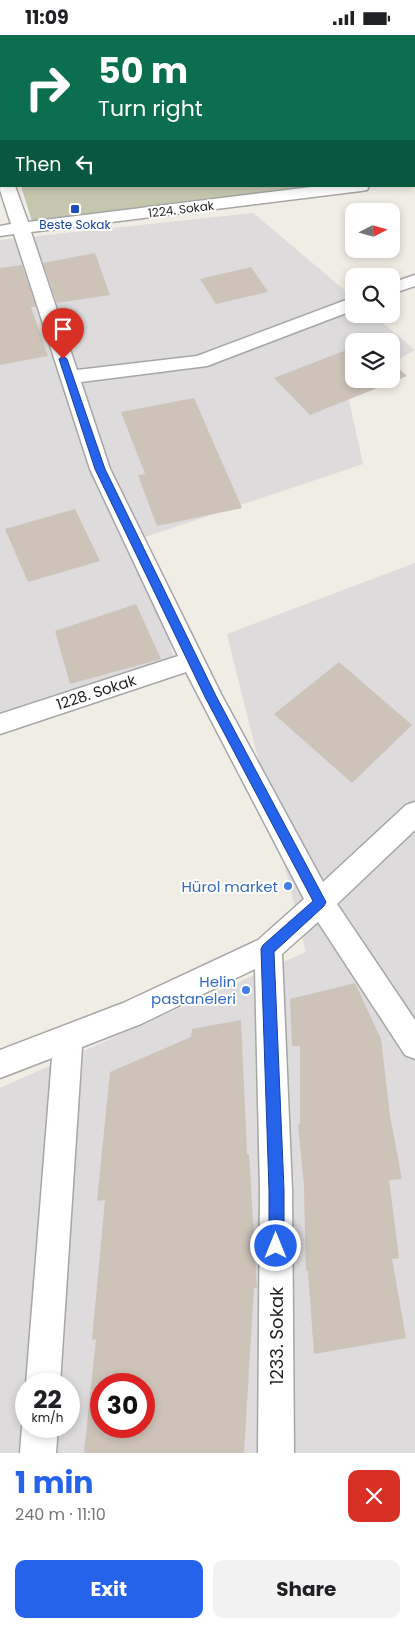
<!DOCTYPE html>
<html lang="en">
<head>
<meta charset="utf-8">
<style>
	body { margin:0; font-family:Poppins,sans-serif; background:#f2f2f2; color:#202124; height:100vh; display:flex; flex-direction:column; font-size:19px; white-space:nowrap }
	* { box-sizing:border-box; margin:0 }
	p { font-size:16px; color:#757577 }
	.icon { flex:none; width:28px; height:28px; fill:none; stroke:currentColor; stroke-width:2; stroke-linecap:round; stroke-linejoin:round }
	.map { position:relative; height:1418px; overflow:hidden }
	.drawer { display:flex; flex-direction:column; background:#fff; flex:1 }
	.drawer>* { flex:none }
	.top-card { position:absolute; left:0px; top:0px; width:415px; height:152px; box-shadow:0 2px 8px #0003; background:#0b6e4f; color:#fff; overflow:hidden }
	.needle { width:32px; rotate:84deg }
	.buttons { position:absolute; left:345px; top:168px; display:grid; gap:10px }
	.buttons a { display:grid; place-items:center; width:55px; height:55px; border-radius:10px; background:#fff; box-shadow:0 2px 8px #0003; font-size:25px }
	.speed { position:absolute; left:15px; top:1338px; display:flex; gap:10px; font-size:25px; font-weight:700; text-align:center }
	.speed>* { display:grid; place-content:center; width:65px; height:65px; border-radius:50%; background:#fff; box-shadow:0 2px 8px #0003; line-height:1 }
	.speed small { font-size:12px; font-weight:400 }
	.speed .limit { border:8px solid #d22; background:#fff; color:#111 }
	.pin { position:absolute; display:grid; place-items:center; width:42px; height:42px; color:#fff; margin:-51px -21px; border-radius:50% 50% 50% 0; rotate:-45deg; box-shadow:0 0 5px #0007 }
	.pin .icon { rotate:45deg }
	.me { position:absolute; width:55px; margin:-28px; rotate:0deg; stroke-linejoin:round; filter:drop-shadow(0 0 4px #0008) }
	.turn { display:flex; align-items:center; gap:18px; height:105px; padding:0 15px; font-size:22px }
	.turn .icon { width:65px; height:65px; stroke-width:2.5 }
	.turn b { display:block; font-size:35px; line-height:42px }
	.then { display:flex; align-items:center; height:48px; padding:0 15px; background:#0003; gap:10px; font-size:19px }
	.round { display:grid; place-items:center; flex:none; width:52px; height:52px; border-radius:10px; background:#f2f2f2 }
	.summary { display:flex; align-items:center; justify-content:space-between; height:85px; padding:0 15px }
	h1 { font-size:30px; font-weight:700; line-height:38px; color:#2563eb }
	.action { display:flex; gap:10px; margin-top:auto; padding:10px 15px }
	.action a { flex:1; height:58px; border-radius:10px; background:#2563eb; color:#fff; font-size:20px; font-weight:700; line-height:58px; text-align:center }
	.action a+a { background:#f2f2f2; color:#202124 }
	.status { display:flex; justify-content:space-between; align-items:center; height:35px; padding:0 25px; background:#fff; direction:ltr }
	.status svg { height:14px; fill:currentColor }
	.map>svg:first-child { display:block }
	.residential { fill:#dddbdb; fill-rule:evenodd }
	.construction { fill:#c5c6ae }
	.building { fill:#cdc3b9; fill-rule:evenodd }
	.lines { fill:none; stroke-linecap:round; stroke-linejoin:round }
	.minor-casing { stroke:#a6a6a6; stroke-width:3 }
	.minor { fill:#fff; fill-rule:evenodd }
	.route { fill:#2563eb; stroke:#184099 }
	.transit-dot { fill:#1a4fb4; stroke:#fff; stroke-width:2 }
	.shop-dot { fill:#3f7fe0; stroke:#fff; stroke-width:2 }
	.labels { text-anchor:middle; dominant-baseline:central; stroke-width:4; stroke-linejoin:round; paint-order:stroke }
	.far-street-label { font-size:12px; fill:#1f1f1f; stroke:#fff }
	.far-transit-label { font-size:12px; fill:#164399; stroke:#fff }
	.street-label { font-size:15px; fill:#1f1f1f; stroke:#fff }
	.shop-label { font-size:15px; fill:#366cbe; stroke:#fff; text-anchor:end }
	.near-street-label { font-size:18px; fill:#1f1f1f; stroke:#fff }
</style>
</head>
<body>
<div class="status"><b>11:09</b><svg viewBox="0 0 49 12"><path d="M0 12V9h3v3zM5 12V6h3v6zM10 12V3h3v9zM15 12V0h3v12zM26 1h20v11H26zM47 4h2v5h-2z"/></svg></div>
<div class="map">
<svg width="415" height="1418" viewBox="0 0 415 1418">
	<rect width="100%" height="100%" fill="#f0ede4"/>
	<g class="residential">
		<polygon points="0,0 173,0 1,1 1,90"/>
		<polygon points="253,178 354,263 354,279 372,279 415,315 391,329 391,306 354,306 354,344 367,344 347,356 363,429 142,503 174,623 0,680 0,205"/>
		<path d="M415 528V1418H0V1053L306 917 227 599ZM26 1349H69V1391H26ZM101 1349H144V1391H101Z"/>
	</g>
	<polygon class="construction" points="21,151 329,151 35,196"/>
	<g class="building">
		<polygon points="95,218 110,260 57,268 43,228"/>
		<polygon points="22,230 36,272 31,272 48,321 0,330 0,233"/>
		<polygon points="251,232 268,257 216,269 200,244"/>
		<polygon points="354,312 354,344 391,344 391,326 407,341 310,380 274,343"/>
		<polygon points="194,363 242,473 157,491 138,440 145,439 121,377"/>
		<polygon points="75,474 100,526 28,547 5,494"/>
		<polygon points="136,569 161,624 70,649 55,596"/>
		<polygon points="339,627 412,690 352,748 274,679"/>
		<polygon points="355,948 381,1004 390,1081 402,1144 389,1145 399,1223 392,1224 406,1303 314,1319 308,1236 306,1236 304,1151 298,1089 300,1089 300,1011 292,1011 290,964"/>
		<path d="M241 985 247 1119H249L257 1253H254L244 1418H84L96 1304 92 1305 105 1165 97 1166 110 1037 191 1002 192 994ZM101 1349H144V1391H101Z"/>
	</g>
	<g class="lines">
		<g class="minor-casing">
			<g id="minor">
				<polygon points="297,0 318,0 318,1 298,1"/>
				<rect x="414" y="17" width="1" height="8"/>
				<rect x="0" y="124" width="1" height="14"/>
				<rect x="414" y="140" width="1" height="10"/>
				<polygon points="1,147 1,151 15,151 28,187 319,151 369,151 367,155 361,156 31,197 77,335 197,321 354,262 354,275 207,331 81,347 110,434 221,659 323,847 406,770 415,767 415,795 337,869 415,985 415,1024 405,1020 318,887 282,919 292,1155 294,1418 258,1418 260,1155 255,934 141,989 82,1012 60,1349 26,1349 52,1023 0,1043 0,1015 123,968 258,905 304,864 186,637 0,699 0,679 178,621 90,434 14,199 0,201 0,191 11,189 0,155"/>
				<polygon points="415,240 415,251 391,259 391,248"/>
				<polygon points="26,1382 26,1391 58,1391 56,1418 20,1418 22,1391"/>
			</g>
		</g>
		<use href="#minor" class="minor"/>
	</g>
	<polygon class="route" points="63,321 67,324 105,434 216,661 326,867 324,871 274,917 284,1155 284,1211 282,1217 276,1219 271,1217 269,1211 269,1155 261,914 263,910 313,866 205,662 95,434 59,324"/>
	<rect class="transit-dot" x="70" y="169" width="10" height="10" rx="2.5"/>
	<g class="shop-dot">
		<circle cx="288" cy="851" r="5"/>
		<circle cx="246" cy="955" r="5"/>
	</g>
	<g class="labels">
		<g class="far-street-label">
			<text transform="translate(181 174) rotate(-7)">1224. Sokak</text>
		</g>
		<g class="far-transit-label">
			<text x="75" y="189">Beste Sokak</text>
		</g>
		<g class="street-label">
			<text transform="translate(96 657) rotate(-18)">1228. Sokak</text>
		</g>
		<g class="shop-label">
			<text x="278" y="851">Hürol market</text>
			<text x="236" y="946">Helin<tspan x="236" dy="17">pastaneleri</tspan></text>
		</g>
		<g class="near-street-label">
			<text transform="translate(276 1301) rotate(-90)">1233. Sokak</text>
		</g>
	</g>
</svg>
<div class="buttons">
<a><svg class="needle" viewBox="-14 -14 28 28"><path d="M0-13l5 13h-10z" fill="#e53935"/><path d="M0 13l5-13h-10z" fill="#757577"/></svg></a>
<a><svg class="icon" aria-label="search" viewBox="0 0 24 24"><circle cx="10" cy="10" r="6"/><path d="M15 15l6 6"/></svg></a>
<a><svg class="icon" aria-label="layers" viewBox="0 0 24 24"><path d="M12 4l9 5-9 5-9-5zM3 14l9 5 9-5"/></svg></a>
</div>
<div class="speed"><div>22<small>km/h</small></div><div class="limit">30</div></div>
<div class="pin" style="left:63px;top:324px;background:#d93025"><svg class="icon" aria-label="arrive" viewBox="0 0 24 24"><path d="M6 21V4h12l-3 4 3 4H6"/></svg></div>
<svg class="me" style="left:276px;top:1211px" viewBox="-20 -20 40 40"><circle r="17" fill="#2563eb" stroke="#fff" stroke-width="3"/><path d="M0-11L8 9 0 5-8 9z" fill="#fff"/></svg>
<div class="top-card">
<div class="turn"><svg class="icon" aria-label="right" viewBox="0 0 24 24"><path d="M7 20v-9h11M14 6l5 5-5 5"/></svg><div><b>50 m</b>Turn right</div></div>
<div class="then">Then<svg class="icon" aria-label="left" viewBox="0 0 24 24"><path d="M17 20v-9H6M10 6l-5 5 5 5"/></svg></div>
</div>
</div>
<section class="drawer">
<div class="summary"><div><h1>1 min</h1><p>240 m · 11:10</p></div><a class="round" style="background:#d93025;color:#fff"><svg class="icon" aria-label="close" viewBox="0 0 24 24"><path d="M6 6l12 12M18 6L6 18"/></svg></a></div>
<div class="action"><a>Exit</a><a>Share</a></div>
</section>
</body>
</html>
